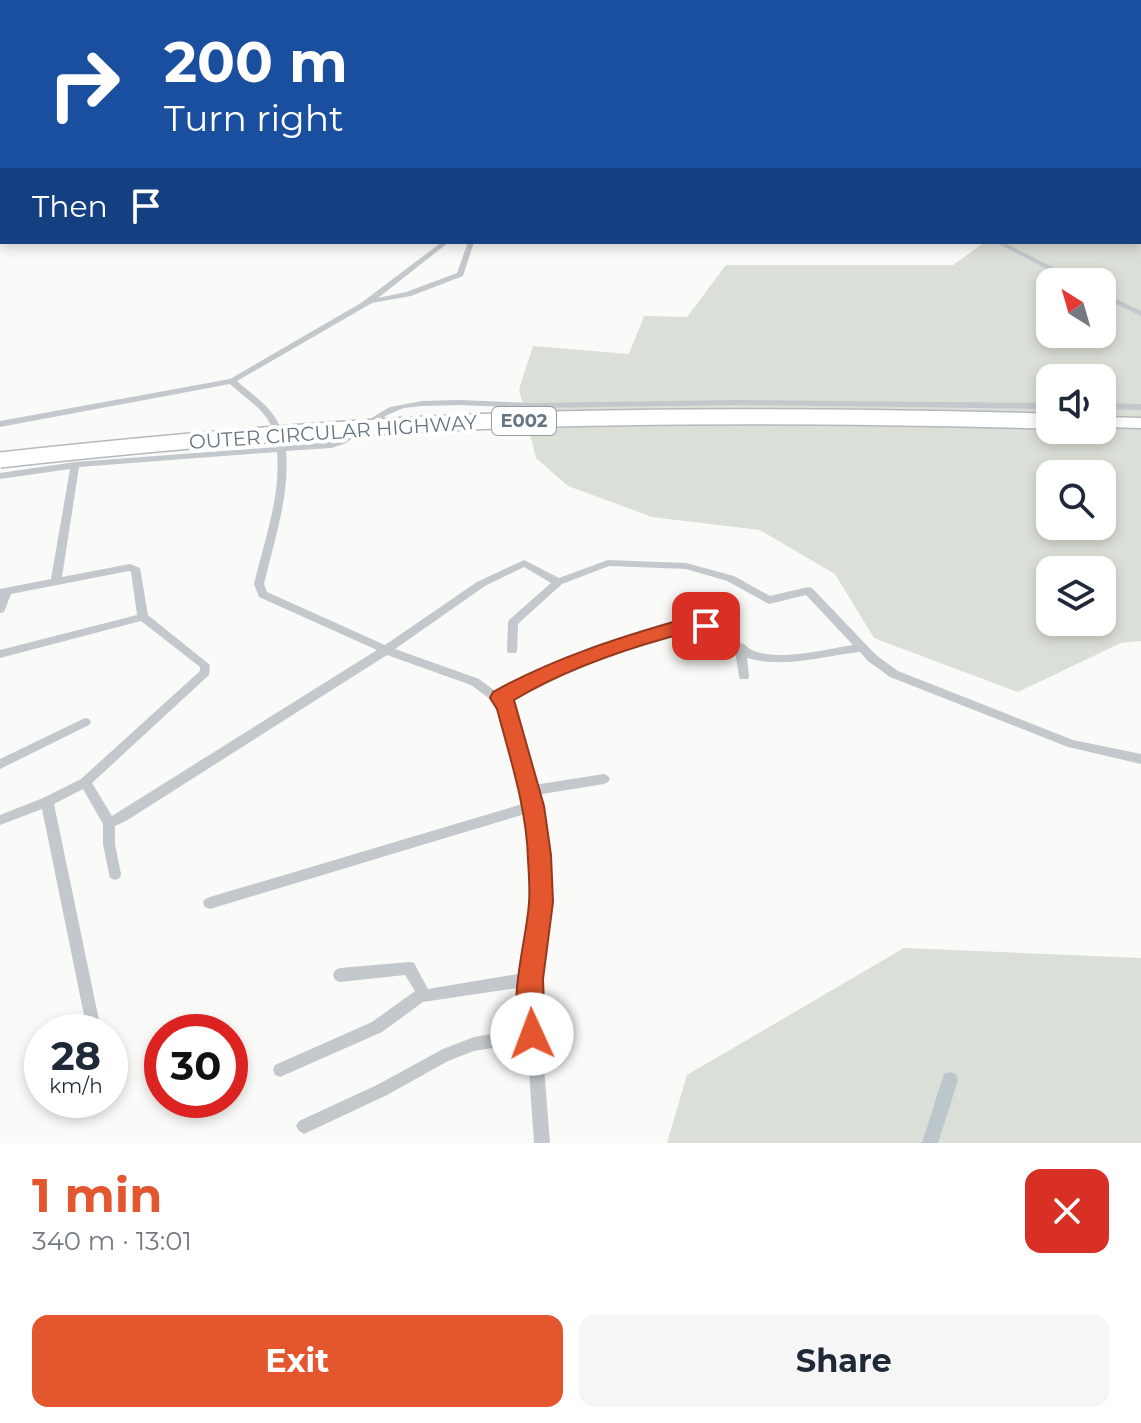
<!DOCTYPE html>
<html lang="en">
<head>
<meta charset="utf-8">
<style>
	body { margin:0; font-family:Montserrat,sans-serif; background:#f6f6f7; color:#1f2937; height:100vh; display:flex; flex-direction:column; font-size:30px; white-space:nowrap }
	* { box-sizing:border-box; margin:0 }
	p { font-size:26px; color:#747a83 }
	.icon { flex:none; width:44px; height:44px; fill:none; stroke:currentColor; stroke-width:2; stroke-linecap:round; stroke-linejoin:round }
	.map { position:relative; height:1143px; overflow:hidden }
	.panel { display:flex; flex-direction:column; background:#fff; flex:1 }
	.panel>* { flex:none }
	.top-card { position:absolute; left:0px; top:0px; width:1142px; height:244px; box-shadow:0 4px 12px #0003; background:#1a4fa0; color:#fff; overflow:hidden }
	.needle { width:52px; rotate:323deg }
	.tools { position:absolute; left:1036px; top:268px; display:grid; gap:16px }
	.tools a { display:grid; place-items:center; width:80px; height:80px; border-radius:16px; background:#fff; box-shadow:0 4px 12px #0003; font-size:40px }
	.speed { position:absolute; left:24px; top:1014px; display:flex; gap:16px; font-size:40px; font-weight:700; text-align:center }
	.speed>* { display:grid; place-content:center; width:104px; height:104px; border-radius:50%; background:#fff; box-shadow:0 4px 12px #0003; line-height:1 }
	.speed small { font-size:20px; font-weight:400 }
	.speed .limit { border:12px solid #d22; background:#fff; color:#111 }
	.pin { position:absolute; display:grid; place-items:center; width:68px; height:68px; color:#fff; margin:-34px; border-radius:16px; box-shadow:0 4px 12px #0006 }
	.me { position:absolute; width:88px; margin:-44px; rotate:358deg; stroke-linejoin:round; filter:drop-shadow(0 0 6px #0008) }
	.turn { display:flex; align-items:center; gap:28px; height:168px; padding:0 32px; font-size:36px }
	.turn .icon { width:104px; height:104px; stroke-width:2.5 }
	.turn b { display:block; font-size:56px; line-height:68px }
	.then { display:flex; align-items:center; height:76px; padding:0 32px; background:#0003; gap:16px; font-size:30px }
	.round { display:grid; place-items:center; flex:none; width:84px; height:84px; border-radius:16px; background:#f6f6f7 }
	.overview { display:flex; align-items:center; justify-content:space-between; height:136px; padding:0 32px }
	h1 { font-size:48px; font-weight:700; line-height:60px; color:#e4572e }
	.action { display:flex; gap:16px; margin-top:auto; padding:16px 32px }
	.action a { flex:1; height:92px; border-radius:16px; background:#e4572e; color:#fff; font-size:32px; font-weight:700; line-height:92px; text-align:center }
	.action a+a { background:#f6f6f7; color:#1f2937 }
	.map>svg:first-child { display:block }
	.green { fill:#dadfd7; fill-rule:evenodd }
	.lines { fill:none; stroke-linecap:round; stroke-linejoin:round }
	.canal { fill:#bbc7cb; fill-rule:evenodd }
	.primary-casing { stroke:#b5babe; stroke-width:3 }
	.motorway-casing { stroke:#b4b9bd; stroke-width:3 }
	.minor { fill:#c3c8cc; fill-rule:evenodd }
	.primary { fill:#fff; fill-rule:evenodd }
	.motorway { fill:#fff; fill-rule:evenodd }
	.motorway-bridge-casing { stroke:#b4b9bd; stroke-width:18; stroke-linecap:butt }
	.motorway-bridge { stroke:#fff; stroke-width:15 }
	.route { fill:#e4572e; stroke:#94391e; stroke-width:2 }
	.labels { text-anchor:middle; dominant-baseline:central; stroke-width:8; stroke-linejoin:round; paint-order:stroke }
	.shield { fill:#fff; stroke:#939fa8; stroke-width:2 }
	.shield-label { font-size:18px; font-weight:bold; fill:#657683 }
	.street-label { font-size:20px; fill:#657683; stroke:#fff }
</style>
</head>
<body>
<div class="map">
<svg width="1141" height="1143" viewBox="0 0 1141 1143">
	<rect width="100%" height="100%" fill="#fafaf8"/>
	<g class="green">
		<path d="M1141 29V641L1121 643 1018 692 874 638 835 574 760 530 652 517 568 486 536 458 519 389 533 346 629 354 644 316 687 317 726 265H953L985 242H1140ZM1050 282H1102V334H1050ZM1050 378H1102V430H1050ZM1050 474H1102V526H1050ZM1050 570H1102V622H1050Z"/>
		<polygon points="904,948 1141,958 1141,1143 667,1143 687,1075"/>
	</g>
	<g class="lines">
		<polygon class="canal" points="950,1072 956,1074 958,1080 938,1143 922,1143 942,1080 944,1074"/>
		<g class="primary-casing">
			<g id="primary">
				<polygon points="144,0 153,0 151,2"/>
				<polygon points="2,66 2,72 0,73 0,67"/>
			</g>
		</g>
		<g class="motorway-casing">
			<polygon id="motorway" points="1102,417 1141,418 1141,428 1102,427"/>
		</g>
		<g class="minor">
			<polygon points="20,0 26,0 23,2 17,2"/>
			<polygon points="64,0 82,2 64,2"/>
			<rect x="234" y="0" width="4" height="2"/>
			<polygon points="272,0 278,0 275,2 269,2"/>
			<polygon points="488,0 492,0 491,2 487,2"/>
			<polygon points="993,0 1004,0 998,2 987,2"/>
			<polygon points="1134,0 1139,0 1140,2 1135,2"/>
			<rect x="0" y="6" width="2" height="2"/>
			<polygon points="0,51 2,52 2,57 0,56"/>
			<polygon points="2,102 2,106 0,107 0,103"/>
			<path d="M442 242H449L378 298 406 292 457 273 468 242H474L463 276 411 296 372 303 237 381C262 403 279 411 286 446L330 442 338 440 381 412 390 407 422 401 459 400 532 403 738 400 1050 403V409L738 405 532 408 459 405 422 406 404 408 387 415 344 444 331 448 286 451C290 496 274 541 264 584L267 592 385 645 477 582 524 560 559 578 608 560 686 563 734 576 770 596 808 587 812 588 876 655 898 671 1073 740 1141 754V764L1068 747 890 677 868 661 860 652C822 656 785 669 747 658L749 676 748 679H740L739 676 735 651 708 633 687 629 577 665 507 700 513 706 534 785 604 774 608 776 610 779 608 782 604 784 536 795 546 855 548 902 537 979 550 1143H534L527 1042 474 1051 448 1061 387 1095 304 1134 299 1131 296 1126 299 1121 377 1085 443 1049 474 1037 526 1028 524 987 423 1002 382 1032 280 1077 275 1075 273 1070 275 1065 372 1022 415 991 405 975 340 982 335 980 333 975 335 970 340 968 409 962 414 963 428 989 524 973 534 902V855L528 813 210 909 205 907 203 903 205 899 210 897 526 803 502 708 471 685 387 655 126 821 115 826V844L121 874 120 878 115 880 110 878 109 874 103 844V824L83 789 54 804 99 1020 97 1025 92 1027 87 1025 85 1020 42 809 0 825V815L43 798 81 779 200 671V667L141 621 0 658V650L137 615 131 572 129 571 11 594 4 612 0 613V589L51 579 70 469 0 479V473L75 462 277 447C272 412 254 406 230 384L0 427V421L230 379 361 303ZM277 452C281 497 264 541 254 584L259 597 377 650 112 816 92 783 209 675 210 665 148 615 140 568 130 564 62 577 79 467ZM609 566 686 569 727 581 769 604 806 595 853 645C826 649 764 666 744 644L740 643 716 628 687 621 569 659 499 694 479 679 395 649 485 586 524 567 551 583 509 620 508 623 507 650 508 653H516L517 650 518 624 521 621 562 584Z"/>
			<polygon points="995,242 1003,242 1082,282 1072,282"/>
			<polygon points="1102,292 1141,311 1141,316 1102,297"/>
			<polygon points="1102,403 1141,404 1141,410 1102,409"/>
			<polygon points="85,718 89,719 91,722 89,725 0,769 0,759"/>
		</g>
		<use href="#primary" class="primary"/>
		<use href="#motorway" class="motorway"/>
		<g class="motorway-bridge-casing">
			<path id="motorway-bridge" d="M0 460C156 443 313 429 470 422 663 414 857 416 1050 421"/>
		</g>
		<use href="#motorway-bridge" class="motorway-bridge"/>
	</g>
	<path class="route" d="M687 618 706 619 716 626C709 637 683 633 670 637 616 652 562 671 514 700L544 806 551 855 553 902 543 979 545 1034 541 1043 532 1047 523 1043C506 1003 526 945 529 903 530 889 529 874 528 860 527 809 510 758 497 709L490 698 493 692C554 658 620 637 687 618Z"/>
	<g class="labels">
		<rect class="shield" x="492" y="407" width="64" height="28" rx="6"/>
		<g class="shield-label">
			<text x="524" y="421">E002</text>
		</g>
		<g class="street-label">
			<text transform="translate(333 432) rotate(-4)">OUTER CIRCULAR HIGHWAY</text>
		</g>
	</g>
</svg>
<div class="tools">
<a><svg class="needle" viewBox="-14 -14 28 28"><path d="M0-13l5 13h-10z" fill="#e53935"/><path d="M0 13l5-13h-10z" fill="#747a83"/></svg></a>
<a><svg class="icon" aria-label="sound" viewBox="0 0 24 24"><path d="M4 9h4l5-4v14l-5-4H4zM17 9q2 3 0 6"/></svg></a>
<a><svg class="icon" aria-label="search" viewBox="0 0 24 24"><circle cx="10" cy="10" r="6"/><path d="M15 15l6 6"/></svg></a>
<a><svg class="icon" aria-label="layers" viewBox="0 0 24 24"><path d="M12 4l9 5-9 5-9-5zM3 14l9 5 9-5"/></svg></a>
</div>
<div class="speed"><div>28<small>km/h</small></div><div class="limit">30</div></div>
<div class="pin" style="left:706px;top:626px;background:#d93025"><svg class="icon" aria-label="arrive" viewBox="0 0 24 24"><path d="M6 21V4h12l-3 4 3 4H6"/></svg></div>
<svg class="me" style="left:532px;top:1034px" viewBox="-20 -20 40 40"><circle r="19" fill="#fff"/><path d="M0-13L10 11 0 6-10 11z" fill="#e4572e"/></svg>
<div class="top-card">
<div class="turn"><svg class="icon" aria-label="right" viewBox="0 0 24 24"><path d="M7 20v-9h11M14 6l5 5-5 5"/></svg><div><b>200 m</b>Turn right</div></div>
<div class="then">Then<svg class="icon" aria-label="arrive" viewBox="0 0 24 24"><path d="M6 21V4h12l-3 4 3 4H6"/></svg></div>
</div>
</div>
<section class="panel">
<div class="overview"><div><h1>1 min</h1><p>340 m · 13:01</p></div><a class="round" style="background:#d93025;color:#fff"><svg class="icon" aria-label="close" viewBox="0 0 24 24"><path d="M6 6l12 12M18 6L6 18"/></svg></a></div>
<div class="action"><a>Exit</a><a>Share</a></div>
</section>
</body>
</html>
